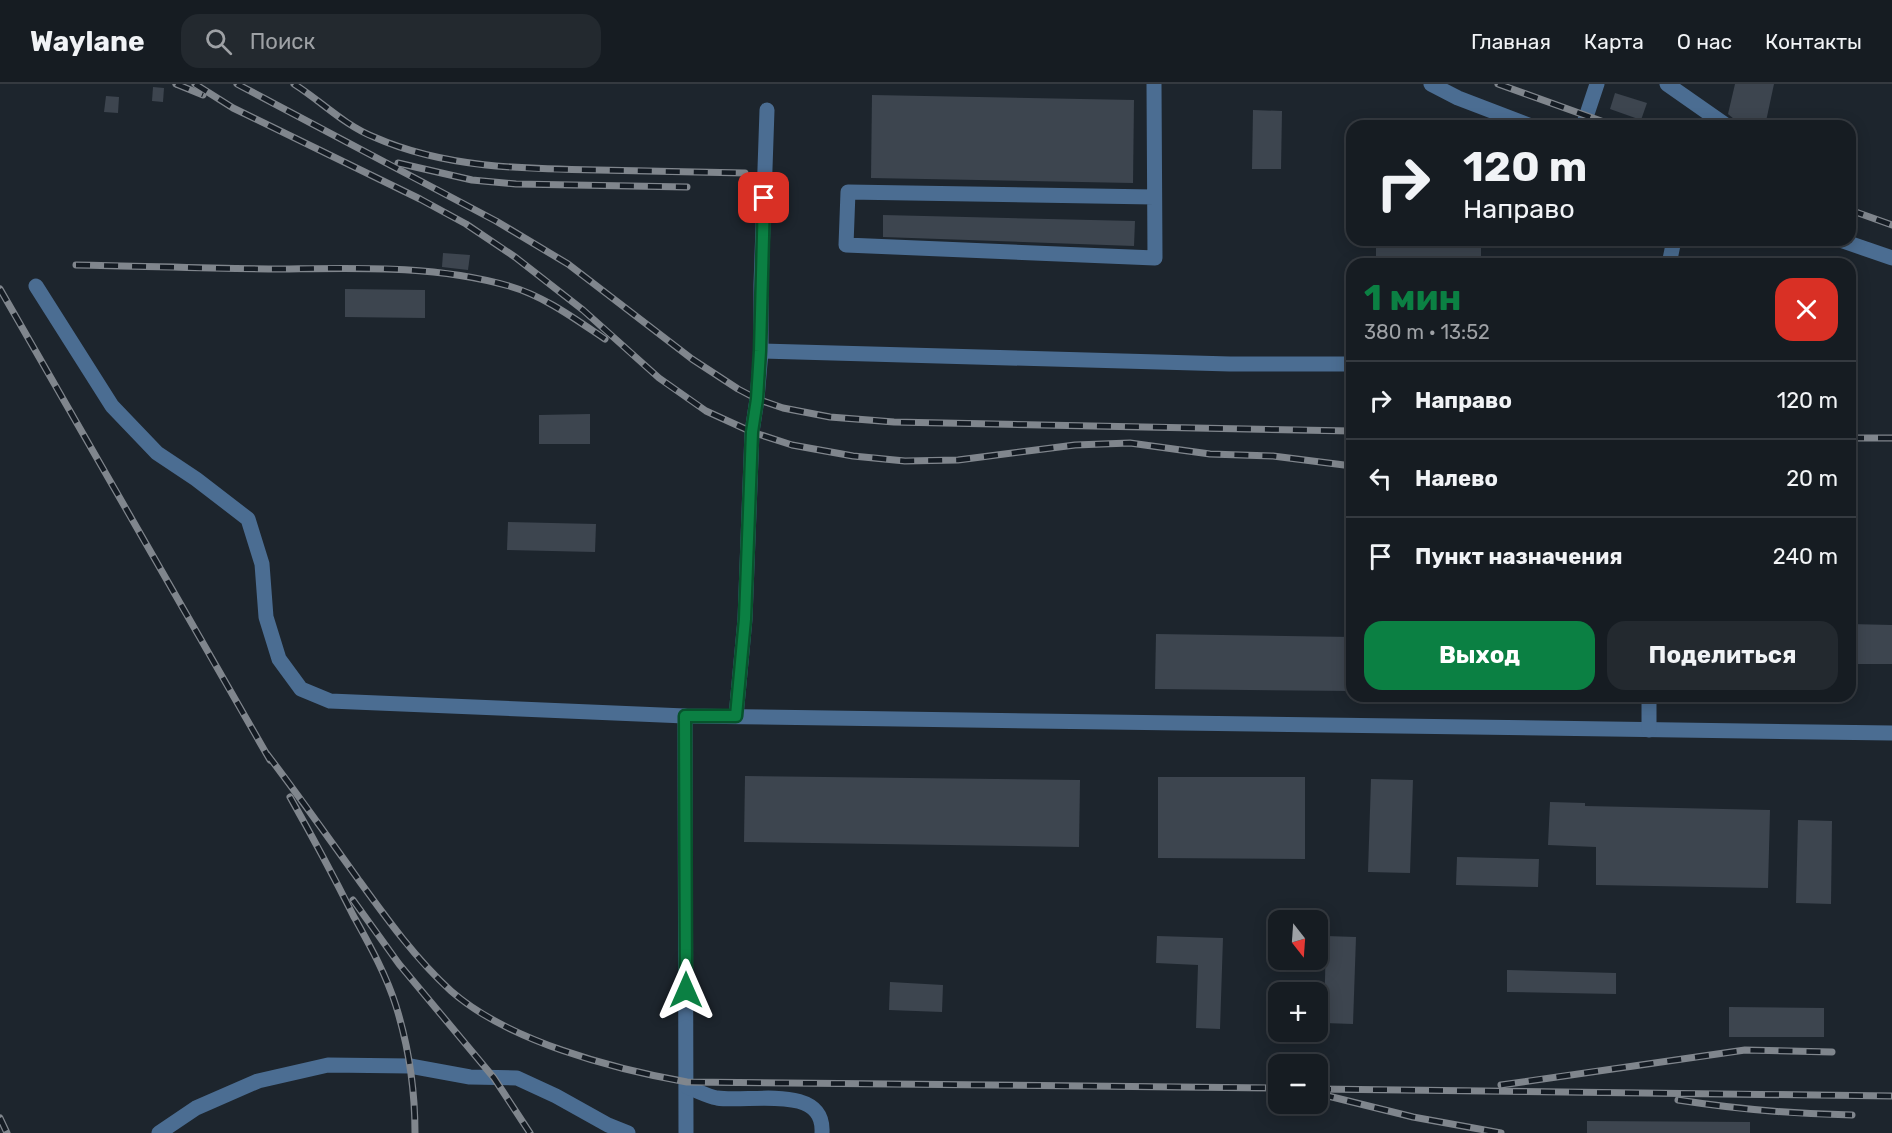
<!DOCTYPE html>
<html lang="ru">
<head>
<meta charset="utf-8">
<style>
	body { margin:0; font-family:Rubik,sans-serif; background:#23292f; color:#f1f3f6; height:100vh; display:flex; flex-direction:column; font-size:22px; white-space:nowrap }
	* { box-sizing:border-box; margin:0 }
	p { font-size:20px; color:#9ea1a5 }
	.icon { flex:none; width:33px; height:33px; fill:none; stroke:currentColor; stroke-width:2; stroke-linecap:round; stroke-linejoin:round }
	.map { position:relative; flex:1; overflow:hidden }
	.panel { position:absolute; left:1346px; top:174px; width:510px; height:444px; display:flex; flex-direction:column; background:#161c22; border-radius:18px; box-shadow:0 3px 15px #0003,0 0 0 2px #353a40 }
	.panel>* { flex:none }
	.hud { position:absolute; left:1346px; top:36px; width:510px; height:126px; border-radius:18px; box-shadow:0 3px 15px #0003,0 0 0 2px #353a40; background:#161c22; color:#f1f3f6; overflow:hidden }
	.needle { width:39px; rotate:163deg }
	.controls { position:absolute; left:1268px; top:826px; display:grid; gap:12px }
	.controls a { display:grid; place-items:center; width:60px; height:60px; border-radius:12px; background:#161c22; box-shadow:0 3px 15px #0003,0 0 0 2px #353a40; font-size:30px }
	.pin { position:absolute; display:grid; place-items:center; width:51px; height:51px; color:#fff; margin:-26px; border-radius:12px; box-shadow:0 3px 9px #0006 }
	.me { position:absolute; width:66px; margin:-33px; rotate:0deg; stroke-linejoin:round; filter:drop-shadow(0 0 4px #0008) }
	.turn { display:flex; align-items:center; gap:21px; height:126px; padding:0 18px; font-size:27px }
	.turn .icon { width:78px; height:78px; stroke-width:2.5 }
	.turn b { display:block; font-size:42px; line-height:51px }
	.round { display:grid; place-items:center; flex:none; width:63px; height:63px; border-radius:18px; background:#23292f }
	.head { display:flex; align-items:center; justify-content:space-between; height:102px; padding:0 18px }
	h1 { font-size:36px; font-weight:700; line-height:45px; color:#0b8043 }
	.cta { display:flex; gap:12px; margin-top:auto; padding:12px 18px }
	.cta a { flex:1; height:69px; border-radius:18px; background:#0b8043; color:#fff; font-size:24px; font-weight:700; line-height:69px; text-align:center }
	.cta a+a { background:#23292f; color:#f1f3f6 }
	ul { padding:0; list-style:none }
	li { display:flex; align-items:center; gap:18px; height:78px; padding:0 18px; border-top:2px solid #353a40 }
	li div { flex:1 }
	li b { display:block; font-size:22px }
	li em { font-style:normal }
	header { display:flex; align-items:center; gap:36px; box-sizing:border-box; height:84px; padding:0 30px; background:#161c22; border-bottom:2px solid #353a40 }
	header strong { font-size:28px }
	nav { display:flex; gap:33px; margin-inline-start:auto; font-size:21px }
	.search { width:420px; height:54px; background:#23292f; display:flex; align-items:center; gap:15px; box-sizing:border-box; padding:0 21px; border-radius:18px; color:#9ea1a5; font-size:22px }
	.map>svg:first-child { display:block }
	.building { fill:#3d454f }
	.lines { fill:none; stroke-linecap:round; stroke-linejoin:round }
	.minor { stroke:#4b6d92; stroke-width:15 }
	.rail-casing { stroke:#80868d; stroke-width:7 }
	.rail { stroke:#141b23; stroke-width:4.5; stroke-dasharray:14; stroke-linecap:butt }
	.route-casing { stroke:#07532c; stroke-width:15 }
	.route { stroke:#0b8043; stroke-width:10 }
</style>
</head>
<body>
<header>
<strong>Waylane</strong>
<div class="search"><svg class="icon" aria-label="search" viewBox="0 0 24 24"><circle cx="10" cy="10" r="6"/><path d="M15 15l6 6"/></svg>Поиск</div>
<nav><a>Главная</a><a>Карта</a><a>О нас</a><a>Контакты</a></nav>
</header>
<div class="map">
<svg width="1892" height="1049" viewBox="0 0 1892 1049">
	<rect width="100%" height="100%" fill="#1d252d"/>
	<g class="building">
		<polygon points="1735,0 1774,0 1765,42 1734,35 1728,30"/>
		<polygon points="153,3 164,4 163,18 152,17"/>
		<polygon points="1615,9 1647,19 1641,36 1610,25"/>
		<polygon points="872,11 1134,16 1133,99 871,94"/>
		<polygon points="106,12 119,13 118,29 104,28"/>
		<polygon points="1253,26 1282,27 1281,85 1252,85"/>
		<polygon points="883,131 1135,137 1134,162 883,153"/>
		<polygon points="1376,156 1481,156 1481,180 1376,178"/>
		<polygon points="443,169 470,171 468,186 442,183"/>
		<polygon points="345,205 425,206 425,234 345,233"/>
		<polygon points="590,330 590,360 539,360 539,331"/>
		<polygon points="508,438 596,440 595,468 507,466"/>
		<polygon points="1850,540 1892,541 1892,580 1850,580"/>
		<polygon points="1156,550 1352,553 1352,607 1155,605"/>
		<polygon points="745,692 1080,696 1079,763 744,758"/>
		<polygon points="1158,693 1305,693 1305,775 1158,774"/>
		<polygon points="1371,695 1413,696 1410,789 1368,788"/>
		<polygon points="1550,718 1585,719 1585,722 1770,726 1768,804 1596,801 1596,763 1548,761"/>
		<polygon points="1798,736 1832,737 1831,820 1796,819"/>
		<polygon points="1457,773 1539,775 1538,803 1456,801"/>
		<polygon points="1157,852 1223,854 1220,945 1196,944 1198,881 1156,879"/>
		<polygon points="1326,852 1356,853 1353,940 1324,939"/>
		<polygon points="1507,886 1616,889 1616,910 1507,908"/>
		<polygon points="890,898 943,901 942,928 889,926"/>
		<polygon points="1729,923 1824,924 1824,953 1729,953"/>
		<polygon points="1587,1037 1750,1038 1750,1049 1587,1049"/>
	</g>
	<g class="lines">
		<g class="minor">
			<polyline points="1154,0 1155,174 846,161 848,108 1154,113"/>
			<polyline points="1431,0 1458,14 1531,42"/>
			<polyline points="1667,0 1727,42"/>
			<polyline points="1583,42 1597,0"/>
			<polyline points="1840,156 1892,174"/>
			<polyline points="1669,180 1674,156"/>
			<polyline points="36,202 112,322 157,369 196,395 248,435 262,480 266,533 279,575 301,605 330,617 685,632 1892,649"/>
			<polyline points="761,267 1230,280 1352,280"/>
			<polyline points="685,632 686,1049"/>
			<polyline points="736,632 745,535 752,348 757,315 761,267 761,201 767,26"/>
			<polyline points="1649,646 1649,612"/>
			<path d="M687 1003C696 1006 707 1012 717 1014 749 1019 825 999 822 1049"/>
			<polyline points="159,1049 196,1024 258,997 328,981 410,982 470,993 517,994 556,1012 608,1041 628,1049"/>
		</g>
		<g class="rail-casing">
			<g id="rail">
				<polyline points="176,0 203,11"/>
				<polyline points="195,0 233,24 420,115 466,140 515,173 583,226 659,294 706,327 752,348 792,361 853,372 905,377 958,376 1075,361 1130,359 1210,370 1273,372 1352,382"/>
				<polyline points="237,0 496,137 568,180 692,275 738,305 757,315 783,324 830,333 894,338 1352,347"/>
				<path d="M294 0C321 17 344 41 374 53 444 84 523 85 598 86 647 87 696 88 745 89"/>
				<polyline points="1498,0 1615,42"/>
				<polyline points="398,79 472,96 516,100 687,103"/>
				<polyline points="1850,126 1892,141"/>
				<path d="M76 181C145 182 213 185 282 185 358 184 435 181 509 202 544 212 575 235 605 255"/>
				<polyline points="0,205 270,676"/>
				<polyline points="1850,354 1892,354"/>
				<path d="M267 670C298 711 328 753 358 795 387 835 415 874 451 907 508 957 613 985 687 998L1278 1004"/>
				<path d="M290 713C312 752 333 791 353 831 369 860 386 890 396 922 409 964 415 1006 415 1049"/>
				<polyline points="353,816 399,880 494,994 530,1049"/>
				<polyline points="1501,1001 1745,966 1832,968"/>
				<polyline points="1317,1005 1892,1012"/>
				<polyline points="1320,1010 1413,1033 1501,1049"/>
				<path d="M1678 1016C1736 1025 1793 1030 1852 1031"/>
				<polyline points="0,1034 7,1049"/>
			</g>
		</g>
		<use href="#rail" class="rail"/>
	</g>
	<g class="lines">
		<g class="route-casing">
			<polyline id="route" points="686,906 685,632 736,632 745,535 752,348 757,315 760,267 764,114"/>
		</g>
		<use href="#route" class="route"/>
	</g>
</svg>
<div class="controls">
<a><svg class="needle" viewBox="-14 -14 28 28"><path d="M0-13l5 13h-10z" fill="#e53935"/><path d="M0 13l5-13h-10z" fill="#9ea1a5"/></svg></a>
<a>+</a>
<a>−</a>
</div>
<div class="pin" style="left:764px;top:114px;background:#d93025"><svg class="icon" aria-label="arrive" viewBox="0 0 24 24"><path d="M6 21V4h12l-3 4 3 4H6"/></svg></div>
<svg class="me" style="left:686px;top:906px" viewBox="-20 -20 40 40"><path d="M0-17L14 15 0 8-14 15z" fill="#0b8043" stroke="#fff" stroke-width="4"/></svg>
<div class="hud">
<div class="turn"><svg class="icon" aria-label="right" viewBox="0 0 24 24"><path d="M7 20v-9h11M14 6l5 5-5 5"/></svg><div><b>120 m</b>Направо</div></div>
</div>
<section class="panel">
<div class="head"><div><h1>1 мин</h1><p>380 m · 13:52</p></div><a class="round" style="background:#d93025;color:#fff"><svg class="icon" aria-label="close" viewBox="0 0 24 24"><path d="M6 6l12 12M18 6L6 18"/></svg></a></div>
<ul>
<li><svg class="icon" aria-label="right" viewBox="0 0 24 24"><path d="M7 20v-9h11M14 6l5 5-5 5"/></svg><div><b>Направо</b></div><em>120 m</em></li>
<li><svg class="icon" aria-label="left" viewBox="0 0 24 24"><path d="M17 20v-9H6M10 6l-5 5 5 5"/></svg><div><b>Налево</b></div><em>20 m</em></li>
<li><svg class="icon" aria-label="arrive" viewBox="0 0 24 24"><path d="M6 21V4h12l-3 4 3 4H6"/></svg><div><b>Пункт назначения</b></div><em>240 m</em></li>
</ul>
<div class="cta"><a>Выход</a><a>Поделиться</a></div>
</section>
</div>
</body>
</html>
